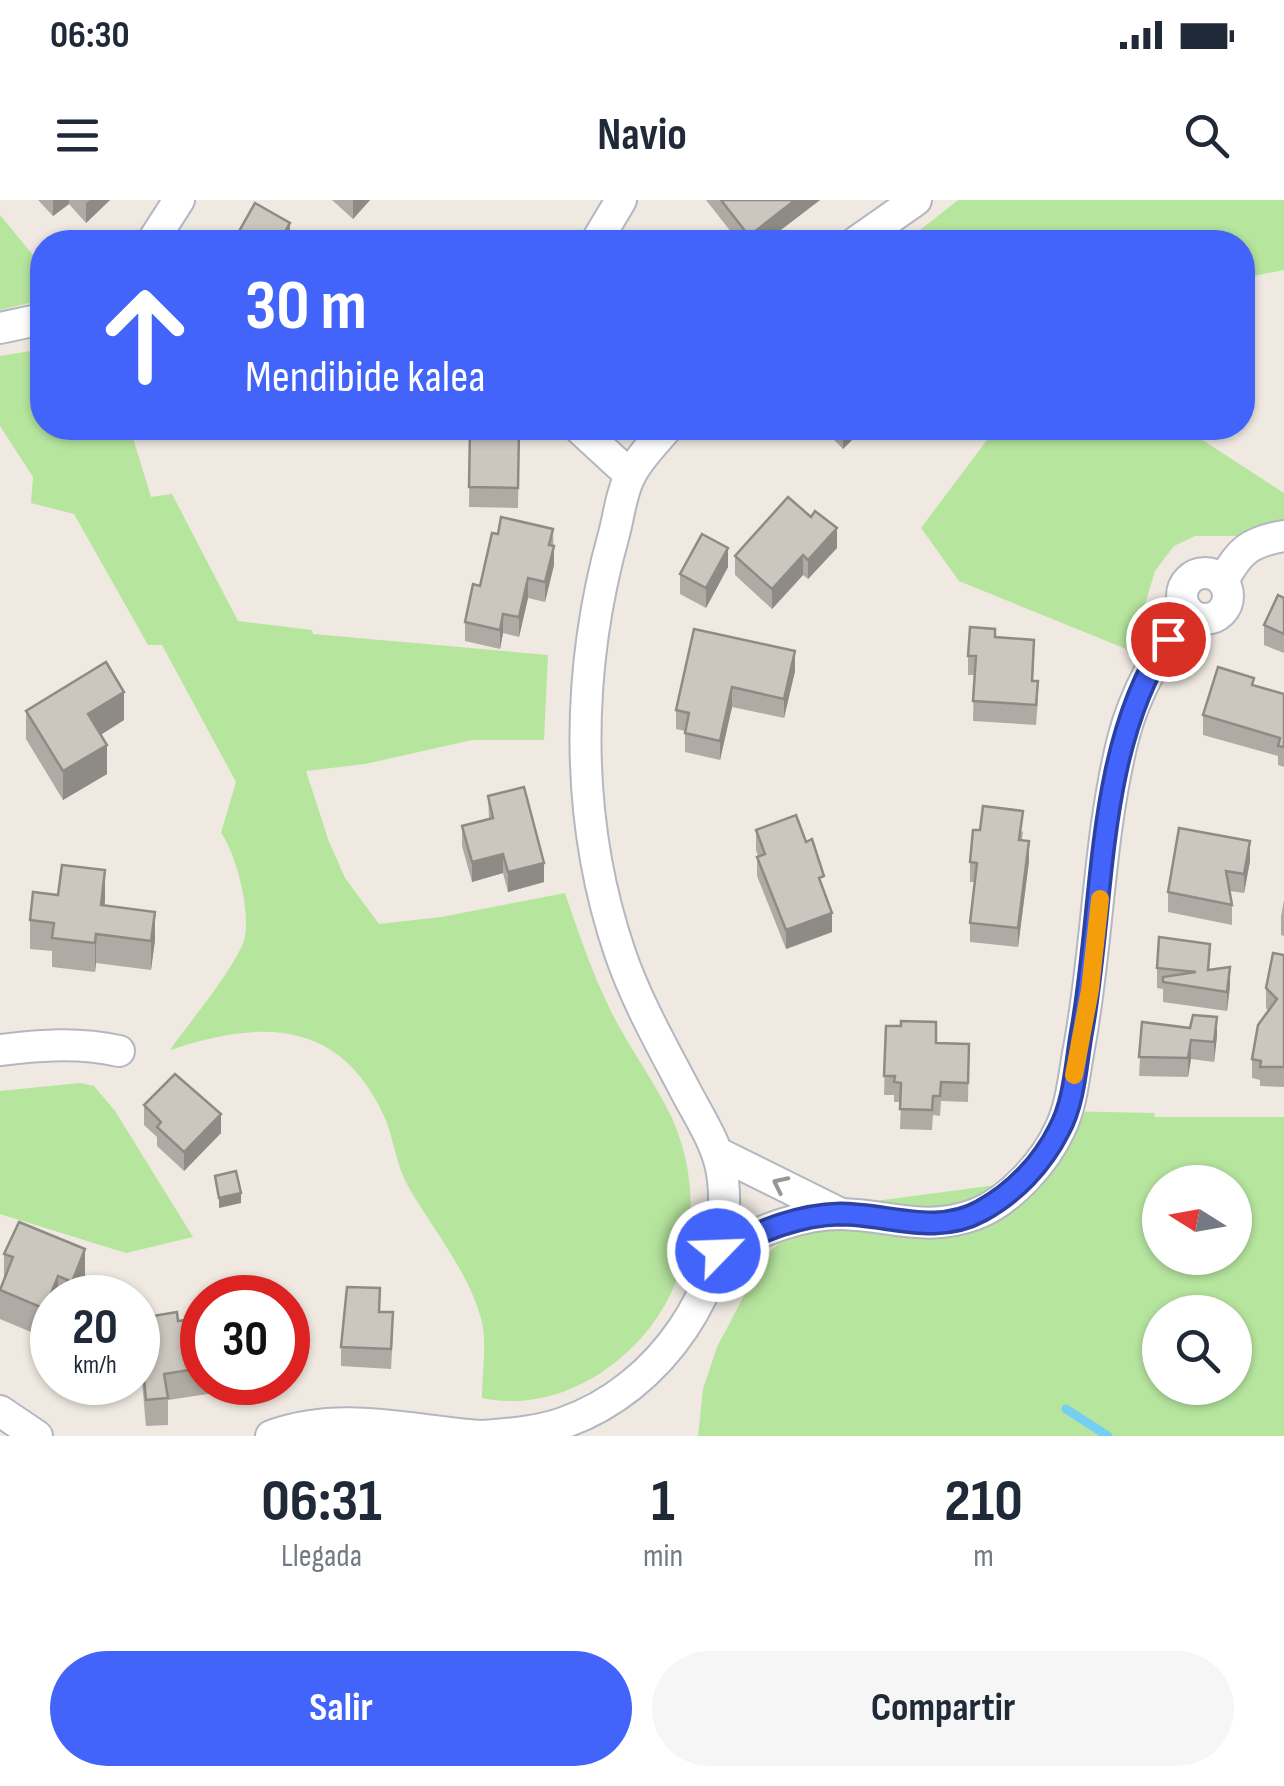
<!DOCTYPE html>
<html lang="es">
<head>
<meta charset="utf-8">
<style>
	body { margin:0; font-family:"Sofia Sans Condensed",sans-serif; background:#f6f6f7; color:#1f2937; height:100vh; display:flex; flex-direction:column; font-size:38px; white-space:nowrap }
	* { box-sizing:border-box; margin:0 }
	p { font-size:32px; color:#747a83 }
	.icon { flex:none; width:55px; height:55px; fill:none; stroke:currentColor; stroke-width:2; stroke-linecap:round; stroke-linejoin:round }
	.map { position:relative; height:1236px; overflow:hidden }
	.drawer { display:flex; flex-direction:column; background:#fff; flex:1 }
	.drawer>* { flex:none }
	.hud { position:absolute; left:30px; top:30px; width:1225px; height:210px; border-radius:40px; box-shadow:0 2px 8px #0004; background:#4264fb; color:#fff; overflow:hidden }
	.needle { width:65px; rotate:281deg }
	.tools { position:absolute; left:1142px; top:965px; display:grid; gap:20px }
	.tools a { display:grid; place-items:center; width:110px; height:110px; border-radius:50%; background:#fff; box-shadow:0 2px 8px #0004; font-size:50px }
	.speed { position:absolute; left:30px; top:1075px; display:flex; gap:20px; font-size:50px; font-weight:700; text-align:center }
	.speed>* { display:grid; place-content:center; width:130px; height:130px; border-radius:50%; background:#fff; box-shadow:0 2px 8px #0004; line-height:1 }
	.speed small { font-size:25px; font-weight:400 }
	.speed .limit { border:15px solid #d22; background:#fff; color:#111 }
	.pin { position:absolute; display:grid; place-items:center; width:85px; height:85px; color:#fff; margin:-42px; border:5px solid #fff; border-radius:50%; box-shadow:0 2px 10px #0007 }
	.me { position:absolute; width:110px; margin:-55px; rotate:66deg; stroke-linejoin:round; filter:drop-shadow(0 0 8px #0008) }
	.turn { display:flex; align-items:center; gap:35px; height:210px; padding:0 50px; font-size:45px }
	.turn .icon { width:130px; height:130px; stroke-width:2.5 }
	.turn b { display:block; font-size:70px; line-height:85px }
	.eta { display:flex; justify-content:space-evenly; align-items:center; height:170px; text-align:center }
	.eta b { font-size:60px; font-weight:700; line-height:70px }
	.action { display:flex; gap:20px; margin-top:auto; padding:20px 50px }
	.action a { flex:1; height:115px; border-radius:60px; background:#4264fb; color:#fff; font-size:40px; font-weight:700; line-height:115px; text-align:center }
	.action a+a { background:#f6f6f7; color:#1f2937 }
	.status { display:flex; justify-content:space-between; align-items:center; height:70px; padding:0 50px; background:#fff; direction:ltr }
	.status svg { height:28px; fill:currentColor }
	header { display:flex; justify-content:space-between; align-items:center; height:130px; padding:0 50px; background:#fff; font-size:45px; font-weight:700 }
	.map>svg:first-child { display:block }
	.green { fill:#b6e59e; fill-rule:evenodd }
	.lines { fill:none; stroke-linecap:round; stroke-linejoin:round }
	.stream { stroke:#75cff0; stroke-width:9 }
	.minor-casing { stroke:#b4b7c1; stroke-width:34 }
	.minor { stroke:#fff; stroke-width:30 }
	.wall { fill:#afaba4 }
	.shaded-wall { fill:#8e8b86 }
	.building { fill:#cbc7bf; stroke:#8e8b86; stroke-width:2.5 }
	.oneway { stroke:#969696 }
	.route-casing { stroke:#2b41a3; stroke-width:25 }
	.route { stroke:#4264fb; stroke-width:18 }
	.slow { stroke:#f59e0b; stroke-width:18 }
</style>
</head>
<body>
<div class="status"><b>06:30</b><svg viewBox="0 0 49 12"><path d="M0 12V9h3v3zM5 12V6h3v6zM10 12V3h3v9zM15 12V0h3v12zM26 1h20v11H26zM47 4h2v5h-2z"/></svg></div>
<header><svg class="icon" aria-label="menu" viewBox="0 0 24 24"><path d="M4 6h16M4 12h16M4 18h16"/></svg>Navio<svg class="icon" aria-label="search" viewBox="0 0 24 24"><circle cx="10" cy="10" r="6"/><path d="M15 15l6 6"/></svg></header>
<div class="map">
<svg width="1284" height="1236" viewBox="0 0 1284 1236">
	<rect width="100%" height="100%" fill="#efe9e1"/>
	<g class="green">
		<polygon points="958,0 1284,0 1284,70 1243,78 1242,42 905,42"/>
		<polygon points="0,15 42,66 42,100 0,110"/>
		<path d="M42 149V228H130L151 297 172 294 238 421 312 430 313 434 548 455 544 540H472L365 564 306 571 328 639 345 678 379 724 441 717 565 693C578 731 591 770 609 807 625 841 648 872 666 906 710 989 695 1094 623 1156 584 1190 533 1209 482 1198 482 1175 487 1145 482 1122 469 1072 434 1031 409 988 396 966 394 938 384 916 339 818 260 820 170 850 191 820 227 778 242 746 254 722 237 654 221 633L236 582 162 445H148L74 314 31 303 33 277 0 226V156Z"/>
		<polygon points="996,228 1184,228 1284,293 1284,329 1250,336 1195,336 1174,346 1155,371 1131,451 959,381 921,328"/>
		<polygon points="80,883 94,886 115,911 193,1037 126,1053 0,1014 0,891"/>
		<path d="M1056 911 1155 913 1154 917H1284V1236H698L703 1189 717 1147 765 1056 796 1028 838 1006 1004 984 1028 957ZM1160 982H1235V1058H1160ZM1160 1112H1235V1188H1160Z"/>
	</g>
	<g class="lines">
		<polyline class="stream" points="1066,1209 1108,1236"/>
		<g class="minor-casing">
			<g id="minor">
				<polyline points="152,42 179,0"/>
				<polyline points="596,42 621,0"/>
				<polyline points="856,42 916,0"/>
				<polyline points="0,128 42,119"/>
				<polyline points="579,228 630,275"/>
				<circle cx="1205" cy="396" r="23"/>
				<path d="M1223 381C1239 351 1249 342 1284 336"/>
				<path d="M0 850C41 845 78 842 119 851"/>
				<polyline points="718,953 841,1014"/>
				<path d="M718 1051C758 1033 796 1014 841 1014 890 1015 926 1033 976 1014 1010 1001 1045 962 1060 929 1072 905 1074 874 1079 848 1098 746 1098 639 1123 539 1135 491 1160 451 1187 410"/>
				<polyline points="0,1211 37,1236"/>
				<path d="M271 1236C341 1210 410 1231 481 1236"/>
				<path d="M481 1236C509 1234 537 1232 563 1223 660 1190 734 1083 723 980 720 947 700 919 685 890 662 846 636 800 620 753 574 618 576 470 614 334 619 316 621 293 630 276 638 259 655 242 667 228"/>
			</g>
		</g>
		<use href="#minor" class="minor"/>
	</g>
	<g class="wall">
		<polygon points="38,0 110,0 86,23 69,4 53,16"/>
		<polygon points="332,0 370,0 353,19"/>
		<polygon points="706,0 820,0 765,42 739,42"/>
		<polygon points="822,228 864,228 843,249"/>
		<polygon points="470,230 519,231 518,308 469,307"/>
		<polygon points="553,329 554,365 545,402 528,398 519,437 503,433 500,449 465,441 465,422 480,386 498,334"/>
		<polygon points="837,348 808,379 803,375 772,409 735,375 735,356"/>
		<polygon points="728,367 706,408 680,394 680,374"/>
		<polygon points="1284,398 1284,453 1264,445 1264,425"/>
		<polygon points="694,429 795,471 784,518 732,507 720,560 685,552 685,531 676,529 676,510"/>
		<polygon points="968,456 1034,459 1033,481 1038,500 1036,525 973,521 974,475 968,475"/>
		<polygon points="1254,485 1284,494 1284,567 1278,565 1278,556 1203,535 1203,515"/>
		<polygon points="26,511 124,520 100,535 107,574 63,600 26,539"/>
		<polygon points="488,596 544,682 508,692 503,673 472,682 462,646 462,626 489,619"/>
		<polygon points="756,630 824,692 832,732 786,749 757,676 757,657 758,656 756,650"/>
		<polygon points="1023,631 1022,640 1029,661 1018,747 970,742 970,723 975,682 970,682 970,662"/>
		<polygon points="1250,661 1244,693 1230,691 1232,705 1232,725 1168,712 1168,692"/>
		<polygon points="105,699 105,705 155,740 151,770 96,763 95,772 52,767 52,751 30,749 30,720"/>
		<polygon points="1284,700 1284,736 1281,735 1281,716"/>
		<polygon points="1284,755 1284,887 1260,886 1260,880 1252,878 1252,859 1269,811 1266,808 1266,788"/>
		<polygon points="1157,768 1210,770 1230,786 1227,811 1163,802 1163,789 1157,788"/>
		<polygon points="1142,822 1217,836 1214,862 1191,859 1188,877 1139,876"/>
		<polygon points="886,826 936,843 969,844 968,902 941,901 940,916 933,915 932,930 900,929 901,902 894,902 894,895 884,895"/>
		<polygon points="144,905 221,933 184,971 157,946 157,937 144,925"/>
		<polygon points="4,1054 85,1077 77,1098 52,1098 45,1138 0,1119 0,1089 4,1079"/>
		<polygon points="380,1112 393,1132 391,1169 341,1166 341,1147"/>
		<polygon points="153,1116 178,1121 202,1118 202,1182 264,1182 234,1187 234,1190 168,1200 168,1225 146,1226 140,1160 140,1134 149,1133 149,1126 153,1125"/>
	</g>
	<g class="shaded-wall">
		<polygon points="53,0 69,0 69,4 53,16"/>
		<polygon points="90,0 110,0 86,23 86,3"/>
		<polygon points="353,0 370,0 353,19"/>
		<polygon points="795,0 820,0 765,42 749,42 749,36"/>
		<polygon points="290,23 290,42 279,42"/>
		<polygon points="845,228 864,228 843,249 843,230"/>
		<polygon points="837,328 837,348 808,379 808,360"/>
		<polygon points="554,346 554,365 545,402 545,382"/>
		<polygon points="728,348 728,367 706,408 706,388"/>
		<polygon points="803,355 803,375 772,409 772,389"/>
		<polygon points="528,378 528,398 519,437 519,417"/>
		<polygon points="503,414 503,433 500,449 500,430"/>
		<polygon points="795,451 795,471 784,518 784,499"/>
		<polygon points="732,487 732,507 720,560 720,541"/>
		<polygon points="124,492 124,520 88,543 88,514"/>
		<polygon points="107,545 107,574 63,600 63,571"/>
		<polygon points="1029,641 1029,661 1018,747 1018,728"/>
		<polygon points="1250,641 1250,661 1244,693 1244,674"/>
		<polygon points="503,654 503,673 472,682 472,662"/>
		<polygon points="544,663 544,682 508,692 508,672"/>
		<polygon points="105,670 105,699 101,733 101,705"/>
		<polygon points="155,712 155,740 151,770 151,741"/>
		<polygon points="832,713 832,732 786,749 786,730"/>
		<polygon points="96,734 96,763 95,772 95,743"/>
		<polygon points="1230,767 1230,786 1227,811 1227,792"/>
		<polygon points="1217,817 1217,836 1214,862 1214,842"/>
		<polygon points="1191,840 1191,859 1188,877 1188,858"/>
		<polygon points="221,914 221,933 184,971 184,952"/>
		<polygon points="241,993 241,1003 219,1008 219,998"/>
		<polygon points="85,1049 85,1077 77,1098 72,1098 72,1082"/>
		<polygon points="58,1076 58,1098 52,1098 52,1119 45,1138 45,1109"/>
	</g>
	<g class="building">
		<polygon points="721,0 795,0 749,36"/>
		<polygon points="255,3 290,23 279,42 233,42"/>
		<polygon points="466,34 483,42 462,42"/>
		<polygon points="470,230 519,231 518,288 469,287"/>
		<polygon points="788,297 811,317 815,311 837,328 808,360 803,355 772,389 735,356"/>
		<polygon points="501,317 553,329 549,345 554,346 545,382 528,378 519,417 503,414 500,430 465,422 473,384 480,386 492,333 498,334"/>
		<polygon points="702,334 728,348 706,388 680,374"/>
		<polygon points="1278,395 1284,398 1284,434 1264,425"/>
		<polygon points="970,427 995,429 995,437 1034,440 1032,481 1038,481 1036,505 973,501 976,456 968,456"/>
		<polygon points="694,429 795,451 784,499 732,487 720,541 685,533 689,513 676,510"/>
		<polygon points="106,462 124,492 88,514 107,545 63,571 26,511"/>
		<polygon points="1218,467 1254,478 1252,485 1284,494 1284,547 1278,546 1280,538 1203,515"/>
		<polygon points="524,587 544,663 508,672 503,654 472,662 462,626 493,618 488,596"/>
		<polygon points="983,606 1023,611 1019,640 1029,641 1018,728 970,723 977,663 970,662 973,630 980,630"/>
		<polygon points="796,615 806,642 812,639 824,676 819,678 832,713 786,730 757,657 765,654 756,630"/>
		<polygon points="1179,628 1250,641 1244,674 1226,671 1232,705 1168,692"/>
		<polygon points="62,665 105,670 101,705 155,712 151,741 96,734 95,743 52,738 54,723 30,720 33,692 58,695"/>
		<polygon points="1159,737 1210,744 1208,770 1230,767 1227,792 1163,782 1163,777 1196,772 1157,768"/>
		<polygon points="1273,753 1284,755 1284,867 1260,867 1261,861 1252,859 1258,825 1277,799 1266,788"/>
		<polygon points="1193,815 1217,817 1214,842 1191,840 1188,858 1139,857 1142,822 1190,828"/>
		<polygon points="901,821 936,822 936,843 969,844 968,883 941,882 940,896 933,896 932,910 900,909 901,883 894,882 895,876 884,876 886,826 901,826"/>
		<polygon points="175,874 221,914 184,952 157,927 161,922 144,905"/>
		<polygon points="236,971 241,993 219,998 215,976"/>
		<polygon points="19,1022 85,1049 72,1082 58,1076 45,1109 0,1090 13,1057 4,1054"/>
		<polygon points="347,1087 380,1088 379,1112 393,1112 391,1149 341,1147"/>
		<polygon points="177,1112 178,1121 202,1118 202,1168 164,1174 168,1198 146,1200 140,1134 150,1133 149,1126 154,1125 153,1116"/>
	</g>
	<defs><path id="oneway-chevron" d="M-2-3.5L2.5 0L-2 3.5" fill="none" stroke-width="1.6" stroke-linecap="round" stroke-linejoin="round" transform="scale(2.5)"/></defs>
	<use class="oneway" href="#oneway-chevron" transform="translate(780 984) rotate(-154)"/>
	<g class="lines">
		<g class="route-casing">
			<path id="route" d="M718 1051C758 1033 795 1015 840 1014 888 1014 936 1036 981 1011 1014 993 1042 964 1059 930 1074 903 1076 865 1081 835 1105 706 1094 551 1168 439"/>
		</g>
		<use href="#route" class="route"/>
		<polyline class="slow" points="1074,875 1090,790 1100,699"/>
	</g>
</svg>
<div class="tools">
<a><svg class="needle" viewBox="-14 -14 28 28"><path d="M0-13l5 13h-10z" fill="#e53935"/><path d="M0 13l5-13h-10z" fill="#747a83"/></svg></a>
<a><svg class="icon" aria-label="search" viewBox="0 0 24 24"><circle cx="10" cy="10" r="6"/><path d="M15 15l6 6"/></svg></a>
</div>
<div class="speed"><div>20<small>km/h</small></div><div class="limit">30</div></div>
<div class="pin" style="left:1168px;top:439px;background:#d93025"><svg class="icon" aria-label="arrive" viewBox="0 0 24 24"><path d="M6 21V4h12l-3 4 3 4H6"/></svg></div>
<svg class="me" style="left:718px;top:1051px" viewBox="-20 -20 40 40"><circle r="17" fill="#4264fb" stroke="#fff" stroke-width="3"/><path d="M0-11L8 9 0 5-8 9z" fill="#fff"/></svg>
<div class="hud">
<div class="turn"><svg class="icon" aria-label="ahead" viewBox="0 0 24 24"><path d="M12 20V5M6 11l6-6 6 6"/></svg><div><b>30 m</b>Mendibide kalea</div></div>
</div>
</div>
<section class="drawer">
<div class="eta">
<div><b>06:31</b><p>Llegada</p></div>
<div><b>1</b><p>min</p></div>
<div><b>210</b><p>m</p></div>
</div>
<div class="action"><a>Salir</a><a>Compartir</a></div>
</section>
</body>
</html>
